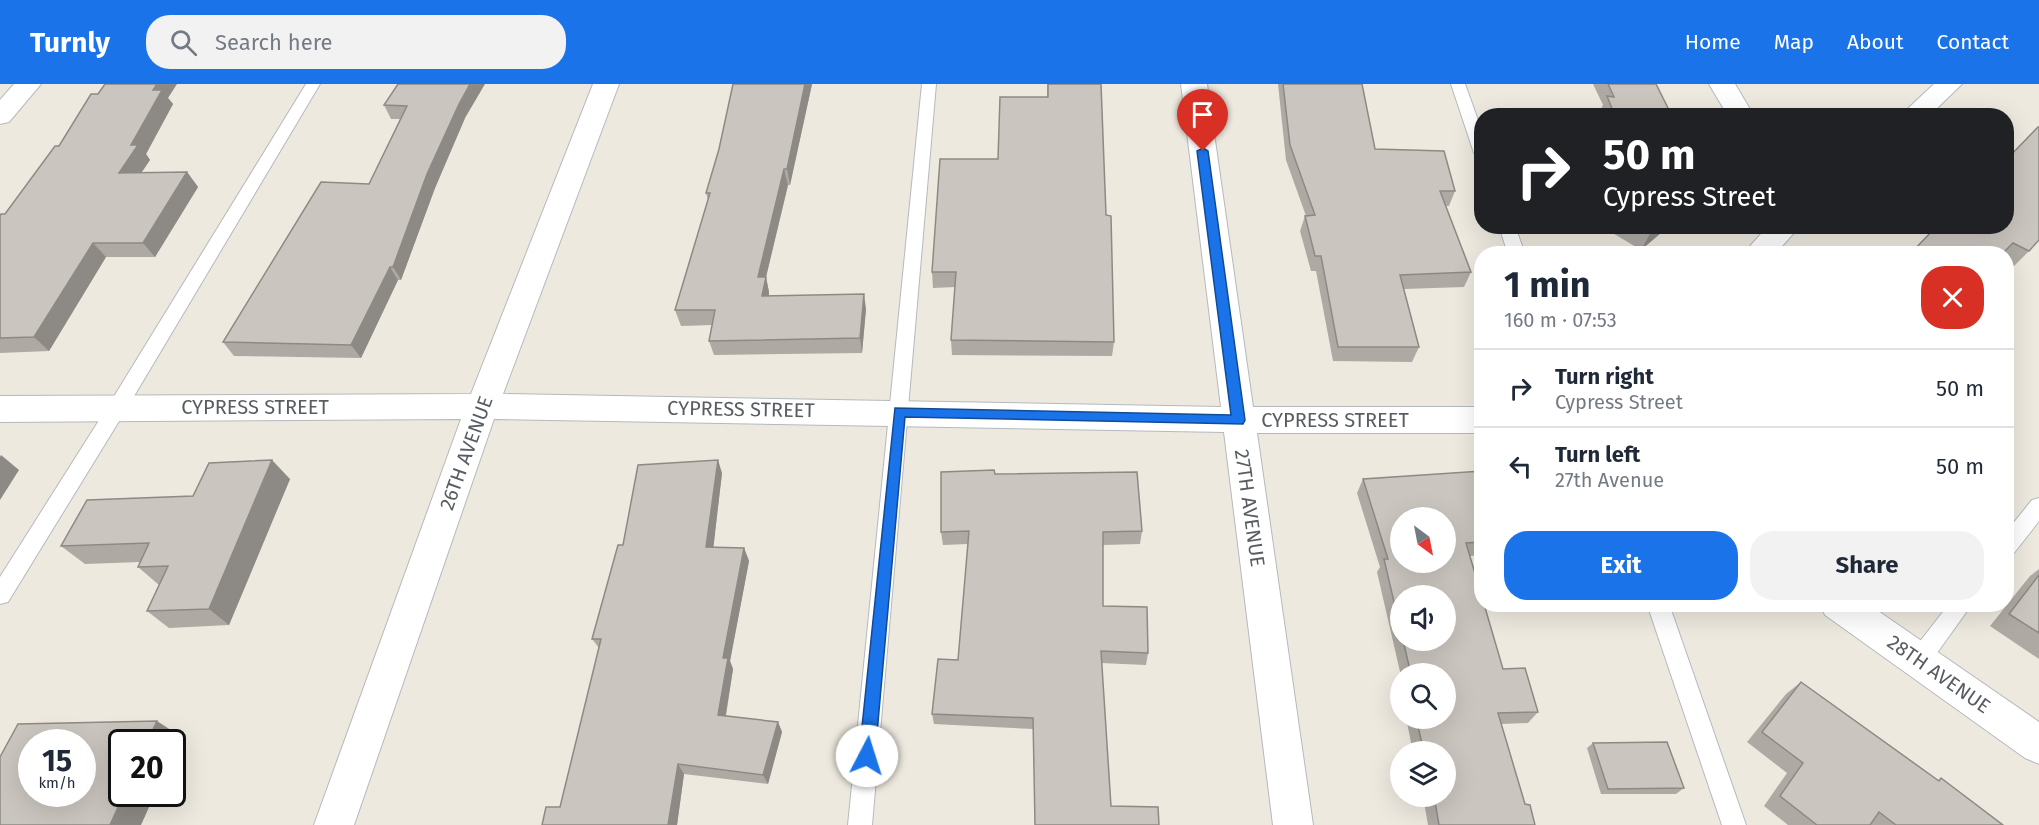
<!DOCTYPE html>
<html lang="en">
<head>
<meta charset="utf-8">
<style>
	body { margin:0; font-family:"Fira Sans",sans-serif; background:#f2f2f3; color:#1f2937; height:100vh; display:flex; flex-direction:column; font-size:22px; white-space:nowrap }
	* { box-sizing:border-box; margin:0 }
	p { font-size:20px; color:#747a83 }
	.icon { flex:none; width:33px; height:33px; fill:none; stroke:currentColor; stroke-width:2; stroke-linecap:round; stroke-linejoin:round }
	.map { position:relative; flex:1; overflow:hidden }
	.details { position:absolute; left:1474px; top:162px; width:540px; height:366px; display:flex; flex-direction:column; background:#fff; border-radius:24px; box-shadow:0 6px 24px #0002 }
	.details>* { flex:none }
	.guide { position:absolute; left:1474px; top:24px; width:540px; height:126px; border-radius:24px; box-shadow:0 6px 24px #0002; background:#202124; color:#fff; overflow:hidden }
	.needle { width:39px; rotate:148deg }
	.buttons { position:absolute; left:1390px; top:423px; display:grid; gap:12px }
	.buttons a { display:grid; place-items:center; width:66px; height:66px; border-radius:50%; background:#fff; box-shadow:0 6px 24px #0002; font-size:30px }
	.speed { position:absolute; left:18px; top:645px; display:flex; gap:12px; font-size:30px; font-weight:700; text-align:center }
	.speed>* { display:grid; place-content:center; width:78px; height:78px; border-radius:50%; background:#fff; box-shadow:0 6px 24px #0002; line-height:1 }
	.speed small { font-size:15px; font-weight:400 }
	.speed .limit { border:3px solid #111; border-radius:9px; background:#fff; color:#111 }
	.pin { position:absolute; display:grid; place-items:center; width:51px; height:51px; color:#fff; margin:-62px -26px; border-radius:50% 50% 50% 0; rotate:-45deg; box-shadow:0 0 6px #0007 }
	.pin .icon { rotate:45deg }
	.me { position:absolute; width:66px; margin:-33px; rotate:5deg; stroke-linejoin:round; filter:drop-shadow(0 0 4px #0008) }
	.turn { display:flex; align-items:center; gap:21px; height:126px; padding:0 30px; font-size:27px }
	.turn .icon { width:78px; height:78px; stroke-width:2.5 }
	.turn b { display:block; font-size:42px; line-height:51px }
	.round { display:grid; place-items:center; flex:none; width:63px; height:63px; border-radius:24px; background:#f2f2f3 }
	.summary { display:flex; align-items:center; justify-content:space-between; height:102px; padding:0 30px }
	h1 { font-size:36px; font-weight:700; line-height:45px }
	.primary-button { display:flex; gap:12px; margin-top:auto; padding:12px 30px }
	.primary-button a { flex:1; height:69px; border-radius:24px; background:#1a73e8; color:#fff; font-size:24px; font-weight:700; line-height:69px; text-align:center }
	.primary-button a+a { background:#f2f2f3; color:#1f2937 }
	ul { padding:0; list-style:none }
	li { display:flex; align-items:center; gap:18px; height:78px; padding:0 30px; border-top:2px solid #e0e1e3 }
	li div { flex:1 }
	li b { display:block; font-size:22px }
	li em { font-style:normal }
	header { display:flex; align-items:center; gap:36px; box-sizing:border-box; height:84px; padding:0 30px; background:#1a73e8; color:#fff }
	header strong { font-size:28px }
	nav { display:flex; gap:33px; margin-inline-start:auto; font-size:21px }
	.search { width:420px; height:54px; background:#f2f2f3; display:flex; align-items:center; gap:15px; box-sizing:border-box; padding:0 21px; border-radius:24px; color:#747a83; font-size:22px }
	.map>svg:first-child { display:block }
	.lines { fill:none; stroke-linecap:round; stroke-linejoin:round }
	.service-casing { stroke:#b5b9be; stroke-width:2 }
	.minor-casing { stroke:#b5b9be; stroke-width:2 }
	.service { fill:#fff; fill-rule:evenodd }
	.minor { fill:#fff; fill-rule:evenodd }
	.wall { fill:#aea9a3; fill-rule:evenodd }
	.shaded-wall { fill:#8d8a85 }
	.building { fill:#cac5be; stroke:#8d8a85; stroke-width:1.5; fill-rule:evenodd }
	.route { fill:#1a73e8; stroke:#114b97; stroke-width:1.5 }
	.labels { text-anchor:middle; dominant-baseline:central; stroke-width:4.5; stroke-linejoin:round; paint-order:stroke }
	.street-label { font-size:20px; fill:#585d62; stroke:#fff }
</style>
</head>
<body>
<header>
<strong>Turnly</strong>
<div class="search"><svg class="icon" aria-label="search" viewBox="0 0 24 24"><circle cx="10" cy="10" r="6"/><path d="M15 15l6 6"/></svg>Search here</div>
<nav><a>Home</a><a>Map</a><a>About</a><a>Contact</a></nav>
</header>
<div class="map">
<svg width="2039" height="741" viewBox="0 0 2039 741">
	<rect width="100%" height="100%" fill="#ede9df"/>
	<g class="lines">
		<g class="service-casing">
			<g id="service">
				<polygon points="306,0 320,0 124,329 8,518 0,520 0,493 110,319"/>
				<polygon points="922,0 936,0 872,741 848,741"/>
				<polygon points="1451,0 1465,0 1482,47 1482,74 1474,69"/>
				<polygon points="1499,142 1515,142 1525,170 1508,170"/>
				<polygon points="2039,414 2039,437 2014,469 2007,472 2007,447 2032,416"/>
				<polygon points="1647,520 1669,520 1746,741 1722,741"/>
				<polygon points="1949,520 1972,520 1927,583 1919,586 1911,583 1908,576 1911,569"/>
			</g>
		</g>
		<g class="minor-casing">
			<g id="minor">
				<polygon points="14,0 41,0 9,38 0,40 0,16"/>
				<polygon points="593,0 619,0 503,310 1221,323 1181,0 1207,0 1253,323 1482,323 1482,349 1257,349 1313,741 1273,741 1224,348 494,335 354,741 314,741 461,335 0,338 0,312 471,310"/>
				<polygon points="1709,0 1735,0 1754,32 1728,32"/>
				<polygon points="1934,0 1962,0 1929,32 1900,32"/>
				<polygon points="1768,142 1800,142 1775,170 1743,170"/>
				<polygon points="1820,520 1868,520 2039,638 2039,680 2025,674 1825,531"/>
			</g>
		</g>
		<use href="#service" class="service"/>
		<use href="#minor" class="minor"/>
	</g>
	<g class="wall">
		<polygon points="398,0 465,34 435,104 401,196 398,196 361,274 234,272 223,258 369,100 400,35 391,35 384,21"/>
		<polygon points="812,0 790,101 788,101 766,193 769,208 769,212 866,225 862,269 714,271 709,257 712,241 681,242 675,226 708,116 706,109"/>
		<polygon points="1047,0 1101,0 1106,131 1114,258 1112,272 952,271 951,256 955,203 933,204 932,188 998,75 1047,13"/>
		<polygon points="1278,0 1362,0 1375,65 1455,107 1449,122 1446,122 1471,188 1464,203 1404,205 1419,263 1412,278 1333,277 1316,187 1311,187 1300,147 1305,132 1306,132 1286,76"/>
		<polygon points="1593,0 1656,0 1672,32 1601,32 1599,28 1603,21"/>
		<polygon points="98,10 168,14 173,20 146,70 150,76 141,89 187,88 198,103 155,173 106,173 49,267 0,269 0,132 5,130 59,62"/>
		<polygon points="1601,142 1669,142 1641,166"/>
		<polygon points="2007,142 2029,167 2014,182 2007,178 2007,170 1910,170"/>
		<path d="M1482 387V471L1470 472 1503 585 1538 628 1528 639 1501 640 1525 720 1535 741H1428L1423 712H1446V668H1413L1406 634H1446V590H1401V592L1377 488 1380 483 1357 409 1363 395ZM1401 512 1446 556H1401Z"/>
		<polygon points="722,389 713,463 744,464 749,477 730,577 733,585 726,632 778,638 782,648 768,700 684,690 677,741 542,741 560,723 599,564 592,555 623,461"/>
		<polygon points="995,390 1142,447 1140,460 1103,461 1103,522 1148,569 1146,581 1101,579 1035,731 1033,645 934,640 932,630 958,576 968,460 943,461 941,448"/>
		<polygon points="290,395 229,541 169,544 147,527 159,501 138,483 140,478 85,480 61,462 193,412"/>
		<polygon points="2039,485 2039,575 1990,542 2030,492"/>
		<polygon points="1401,593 1401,613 1398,598"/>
		<polygon points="1801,598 1938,696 1941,694 2003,741 1788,741 1764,722 1787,689 1747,658 1786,610"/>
		<polygon points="1593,659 1684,704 1676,710 1601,710 1587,664"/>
	</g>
	<g class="shaded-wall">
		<polygon points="157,0 177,0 168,14 173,20 146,70 150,76 131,104 119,89 153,6"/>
		<polygon points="470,0 485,0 465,34 435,104 401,196 393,183 427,90 459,20"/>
		<polygon points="805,0 812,0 790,101 787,85"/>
		<polygon points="784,85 788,101 766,193 769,208 766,227 758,193"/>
		<polygon points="187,88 198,103 155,173 143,159"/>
		<polygon points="1660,142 1669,142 1641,166 1650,150"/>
		<polygon points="93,159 106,173 49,267 34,253"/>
		<polygon points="390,183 398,196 361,274 351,261"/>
		<polygon points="864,210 866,225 862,269 860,254"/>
		<polygon points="1,371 19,386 0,416 0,373"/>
		<polygon points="272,376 290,395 229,541 209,525"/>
		<polygon points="718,376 722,389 712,476 706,463"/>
		<polygon points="744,464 749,477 730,577 733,585 724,641 718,631 723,574"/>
		<polygon points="157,637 180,652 172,668 172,658 147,658"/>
		<polygon points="778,638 782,648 768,700 763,691"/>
		<polygon points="678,680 684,690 677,741 668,741"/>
		<polygon points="124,710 155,710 141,741 110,741"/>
	</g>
	<g class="building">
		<polygon points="105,0 157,0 153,6 162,6 131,61 138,61 119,89 187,88 143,159 93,159 34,253 0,254 0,132 1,130 5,130 55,62 59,62 91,10 98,10"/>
		<polygon points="398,0 470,0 459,20 427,90 393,183 390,183 351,261 223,258 321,98 369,100 407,22 384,21"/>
		<polygon points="733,0 805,0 787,85 784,85 758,193 766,193 762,212 864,210 860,254 709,257 715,226 675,226 710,109 706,109 719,65"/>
		<polygon points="1048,0 1101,0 1106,131 1111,132 1114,258 951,256 956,188 932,188 940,75 998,75 1000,13 1048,13"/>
		<polygon points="1283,0 1362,0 1375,65 1444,67 1455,107 1440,107 1471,188 1400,191 1419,263 1338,263 1321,172 1315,172 1305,132 1315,131 1290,61"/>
		<polygon points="1608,0 1656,0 1672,32 1615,32 1607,12 1614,13"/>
		<polygon points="2038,43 2039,43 2039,156 2029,167 2013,159 2002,170 1910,170 1937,142 2007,142 2007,75"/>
		<polygon points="1637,142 1660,142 1650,150"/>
		<polygon points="272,376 209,525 147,527 168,482 138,483 149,459 61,462 87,416 193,412 209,379"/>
		<polygon points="718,376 706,463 744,464 723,574 728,574 718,631 778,638 763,691 678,680 668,741 542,741 546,723 560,723 601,555 592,555 618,461 623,461 638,381"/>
		<polygon points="994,386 995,390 1137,388 1142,447 1103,448 1103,522 1147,523 1148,569 1101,567 1111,722 1158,723 1159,741 1035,741 1033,634 932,630 938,575 958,576 969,447 941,448 941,388"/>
		<path d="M1482 387V458L1466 459 1482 513V520H1484L1503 585 1525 584 1538 628 1498 629 1525 720 1530 721 1535 741H1439L1434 712H1446V668H1424L1416 634H1446V590H1406L1405 586H1410L1403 556H1446V512H1401V548L1384 475H1388L1363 395ZM1401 434H1446V478H1401Z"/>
		<polygon points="2039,491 2039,549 2009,530"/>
		<polygon points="1801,598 1939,697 1941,694 2003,741 1896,741 1879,728 1870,741 1817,741 1780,712 1803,679 1762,648"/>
		<path d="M157 637 147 658H122V710H124L110 741H0V673L18 640ZM32 658H82V710H32Z"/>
		<polygon points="1667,658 1684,704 1608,705 1593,659"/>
	</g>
	<polygon class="route" points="1203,64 1208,67 1245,336 1243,340 905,333 875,672 873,678 867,680 861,678 859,672 895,324 1231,331 1197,67"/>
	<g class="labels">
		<g class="street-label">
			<text x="255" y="323">CYPRESS STREET</text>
			<text transform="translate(741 325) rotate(1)">CYPRESS STREET</text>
			<text x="1335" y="336">CYPRESS STREET</text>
			<text transform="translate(466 369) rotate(-70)">26TH AVENUE</text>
			<text transform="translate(1250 424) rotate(82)">27TH AVENUE</text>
			<text transform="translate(1939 590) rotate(35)">28TH AVENUE</text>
		</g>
	</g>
</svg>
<div class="buttons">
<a><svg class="needle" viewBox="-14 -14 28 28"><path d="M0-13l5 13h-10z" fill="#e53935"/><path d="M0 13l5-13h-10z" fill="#747a83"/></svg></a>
<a><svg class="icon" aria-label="sound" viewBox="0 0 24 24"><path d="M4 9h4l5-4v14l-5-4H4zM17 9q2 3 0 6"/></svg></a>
<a><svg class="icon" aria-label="search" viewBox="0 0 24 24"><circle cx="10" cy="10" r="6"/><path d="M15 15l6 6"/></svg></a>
<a><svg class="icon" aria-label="layers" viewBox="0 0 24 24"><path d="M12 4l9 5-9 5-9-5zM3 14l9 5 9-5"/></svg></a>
</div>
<div class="speed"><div>15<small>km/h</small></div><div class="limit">20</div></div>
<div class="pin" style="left:1203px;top:67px;background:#d93025"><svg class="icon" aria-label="arrive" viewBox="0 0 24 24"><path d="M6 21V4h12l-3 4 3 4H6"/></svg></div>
<svg class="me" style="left:867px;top:672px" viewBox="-20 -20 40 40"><circle r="19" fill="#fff"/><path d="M0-13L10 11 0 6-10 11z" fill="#1a73e8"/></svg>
<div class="guide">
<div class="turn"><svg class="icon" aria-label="right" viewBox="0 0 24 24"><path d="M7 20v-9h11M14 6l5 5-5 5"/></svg><div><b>50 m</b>Cypress Street</div></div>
</div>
<section class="details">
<div class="summary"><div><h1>1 min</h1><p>160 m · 07:53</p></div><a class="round" style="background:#d93025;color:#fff"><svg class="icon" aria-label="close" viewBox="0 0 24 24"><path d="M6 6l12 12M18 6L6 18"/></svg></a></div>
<ul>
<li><svg class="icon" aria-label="right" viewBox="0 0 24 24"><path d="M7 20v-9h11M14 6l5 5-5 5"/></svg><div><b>Turn right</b><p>Cypress Street</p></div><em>50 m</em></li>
<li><svg class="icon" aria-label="left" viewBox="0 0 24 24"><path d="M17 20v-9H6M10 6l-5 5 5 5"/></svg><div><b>Turn left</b><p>27th Avenue</p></div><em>50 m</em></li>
</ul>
<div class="primary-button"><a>Exit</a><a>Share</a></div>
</section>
</div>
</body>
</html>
